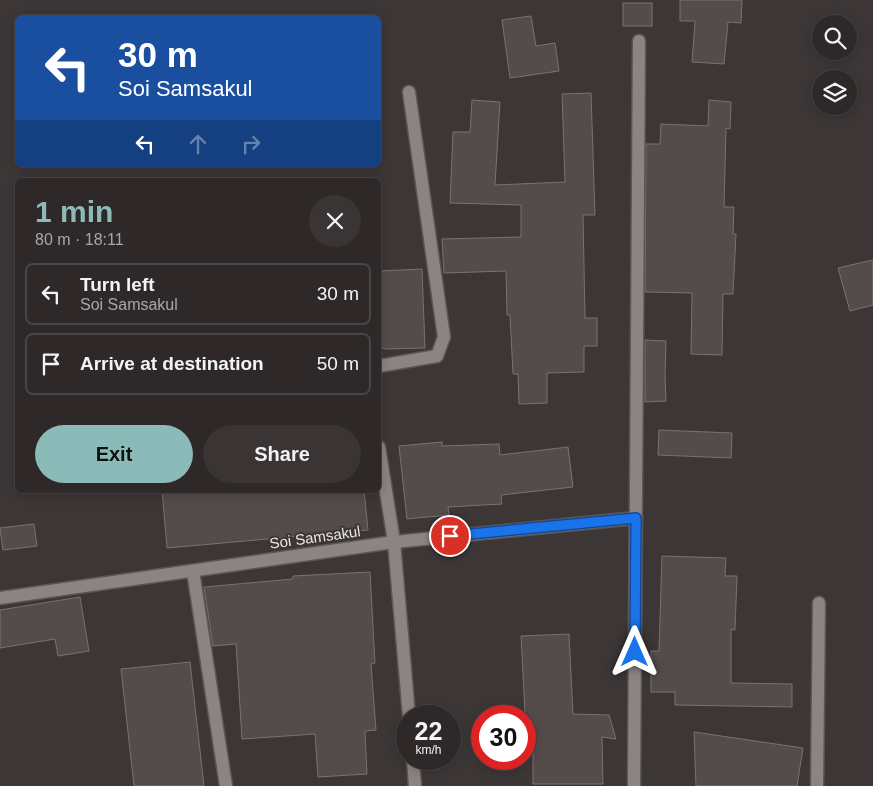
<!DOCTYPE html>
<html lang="en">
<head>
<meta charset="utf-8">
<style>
	body { margin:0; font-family:Arial,sans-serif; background:#3a3434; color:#f1f3f6; height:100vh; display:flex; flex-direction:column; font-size:19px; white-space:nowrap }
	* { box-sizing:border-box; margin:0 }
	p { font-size:16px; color:#a7a6a8 }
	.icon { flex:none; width:28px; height:28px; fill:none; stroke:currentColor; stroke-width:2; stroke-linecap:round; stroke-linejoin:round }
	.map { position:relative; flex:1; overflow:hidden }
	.panel { position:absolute; left:15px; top:178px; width:366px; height:315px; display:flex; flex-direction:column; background:#2e2828; border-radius:8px; box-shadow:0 2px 12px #0003,0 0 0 1px #494445 }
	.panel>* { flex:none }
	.hud { position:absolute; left:15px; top:15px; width:366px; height:152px; border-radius:8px; box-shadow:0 2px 12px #0003,0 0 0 1px #494445; background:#1a4fa0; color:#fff; overflow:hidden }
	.fabs { position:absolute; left:812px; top:15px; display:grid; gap:10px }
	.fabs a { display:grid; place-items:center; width:45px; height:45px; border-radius:50%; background:#2e2828; box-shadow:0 2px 12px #0003,0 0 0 1px #494445; font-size:25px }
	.speed { position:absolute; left:396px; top:705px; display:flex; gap:10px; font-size:25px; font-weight:700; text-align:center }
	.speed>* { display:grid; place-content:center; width:65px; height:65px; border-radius:50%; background:#2e2828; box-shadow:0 2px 12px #0003,0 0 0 1px #494445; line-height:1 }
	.speed small { font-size:12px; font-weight:400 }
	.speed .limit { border:8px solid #d22; background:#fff; color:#111 }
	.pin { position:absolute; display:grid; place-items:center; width:42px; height:42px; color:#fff; margin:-21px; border:2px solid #fff; border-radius:50%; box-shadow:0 1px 5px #0007 }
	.me { position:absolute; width:55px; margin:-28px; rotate:0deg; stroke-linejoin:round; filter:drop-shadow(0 0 4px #0008) }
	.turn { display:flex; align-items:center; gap:18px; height:105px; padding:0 20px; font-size:22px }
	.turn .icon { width:65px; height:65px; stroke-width:2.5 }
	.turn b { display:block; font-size:35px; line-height:42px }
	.lanes { display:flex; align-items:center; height:48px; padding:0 20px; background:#0003; justify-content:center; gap:25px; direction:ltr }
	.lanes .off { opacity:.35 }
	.round { display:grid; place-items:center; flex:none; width:52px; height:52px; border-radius:26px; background:#3a3434 }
	.summary { display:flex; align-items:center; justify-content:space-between; height:85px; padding:0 20px }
	h1 { font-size:30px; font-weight:600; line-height:38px; color:#8bbbb9 }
	.button { display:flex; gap:10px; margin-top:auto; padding:10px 20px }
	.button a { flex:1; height:58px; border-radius:30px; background:#8bbbb9; color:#111; font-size:20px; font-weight:600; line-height:58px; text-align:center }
	.button a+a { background:#3a3434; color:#f1f3f6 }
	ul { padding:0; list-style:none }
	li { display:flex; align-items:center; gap:15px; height:62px; margin:0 10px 8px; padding:0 10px; border:2px solid #494445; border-radius:8px }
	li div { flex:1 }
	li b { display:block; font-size:19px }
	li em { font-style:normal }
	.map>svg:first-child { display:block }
	.building { fill:#534c4b; stroke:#7a7272 }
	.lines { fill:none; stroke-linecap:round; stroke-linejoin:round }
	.minor-casing { stroke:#5b5555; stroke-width:15 }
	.minor { stroke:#8c8483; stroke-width:12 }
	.route-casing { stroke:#114b97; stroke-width:12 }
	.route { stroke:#1a73e8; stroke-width:9 }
	.labels { text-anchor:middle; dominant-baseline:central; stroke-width:4; stroke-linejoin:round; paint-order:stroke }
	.street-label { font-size:15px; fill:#eae5e5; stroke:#3d3636 }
</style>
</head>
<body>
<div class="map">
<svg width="873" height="786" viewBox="0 0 873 786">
	<rect width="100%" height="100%" fill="#3d3636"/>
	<g class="building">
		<polygon points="680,0 742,0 741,23 728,22 724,64 692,62 695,21 680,21"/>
		<rect x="623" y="3" width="29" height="23"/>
		<polygon points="531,16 536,46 555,43 559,71 510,78 502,20"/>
		<polygon points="591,93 595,215 583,215 585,318 597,318 597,346 584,346 584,372 547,373 547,403 519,404 518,374 513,374 510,315 507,315 506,271 444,273 442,239 521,237 521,205 450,203 453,132 470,132 472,100 500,102 495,185 565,182 562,94"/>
		<polygon points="709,100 731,102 730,129 726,128 724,207 734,207 733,234 736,234 733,294 723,294 722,355 691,354 692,293 645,292 646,144 660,144 661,124 708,126"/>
		<polygon points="873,260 873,305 850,311 838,268"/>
		<polygon points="422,269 425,348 385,349 385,348 379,348 379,271"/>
		<polygon points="645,340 666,341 665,375 666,401 645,402"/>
		<polygon points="659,430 732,433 731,458 658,455"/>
		<polygon points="442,442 442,446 499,444 500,455 568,447 573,487 501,495 502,504 448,507 449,515 407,519 399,446"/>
		<polygon points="162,490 364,490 368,530 167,548"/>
		<polygon points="34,524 37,546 3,550 0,528"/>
		<polygon points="662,556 726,558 725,576 737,576 735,630 731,629 731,683 792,684 792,707 675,705 675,692 651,692 651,651 659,651"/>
		<polygon points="370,572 375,663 371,664 376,730 365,731 367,774 318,777 315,734 242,739 236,644 213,646 204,587 293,579 293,576"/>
		<polygon points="80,597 89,651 58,656 55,639 0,648 0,610"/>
		<polygon points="569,634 573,714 609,715 616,739 602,737 603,784 533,784 533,733 526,733 521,636"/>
		<polygon points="190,662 204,786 134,786 121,669"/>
		<polygon points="694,732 803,748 797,786 696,786"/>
	</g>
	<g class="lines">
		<g class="minor-casing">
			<g id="minor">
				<polyline points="379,366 437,356 444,337 409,92"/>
				<polyline points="379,447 394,542 409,716"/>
				<polyline points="193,571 226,786"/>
				<polyline points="0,598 394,542 636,518"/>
				<polyline points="413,759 415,786"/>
				<polyline points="634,786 639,41"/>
				<polyline points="817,786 819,603"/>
			</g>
		</g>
		<use href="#minor" class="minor"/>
	</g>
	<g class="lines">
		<g class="route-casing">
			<polyline id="route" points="450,536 636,518 635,652"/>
		</g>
		<use href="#route" class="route"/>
	</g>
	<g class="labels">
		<g class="street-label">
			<text transform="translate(315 537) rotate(-8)">Soi Samsakul</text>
		</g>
	</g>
</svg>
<div class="fabs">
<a><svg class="icon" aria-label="search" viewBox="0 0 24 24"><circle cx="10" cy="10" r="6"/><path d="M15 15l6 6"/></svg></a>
<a><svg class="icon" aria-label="layers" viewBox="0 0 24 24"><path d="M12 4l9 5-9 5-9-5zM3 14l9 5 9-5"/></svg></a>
</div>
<div class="speed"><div>22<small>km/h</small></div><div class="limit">30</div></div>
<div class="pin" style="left:450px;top:536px;background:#d93025"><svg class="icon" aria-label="arrive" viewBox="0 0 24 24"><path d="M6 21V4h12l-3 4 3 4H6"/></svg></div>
<svg class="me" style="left:635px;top:652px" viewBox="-20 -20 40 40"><path d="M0-17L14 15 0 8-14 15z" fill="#1a73e8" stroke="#fff" stroke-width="4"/></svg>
<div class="hud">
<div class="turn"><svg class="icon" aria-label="left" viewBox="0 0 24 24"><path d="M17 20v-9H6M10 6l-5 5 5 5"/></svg><div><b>30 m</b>Soi Samsakul</div></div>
<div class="lanes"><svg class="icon" aria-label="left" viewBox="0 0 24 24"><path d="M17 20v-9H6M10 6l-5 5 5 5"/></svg><svg class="icon off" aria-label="ahead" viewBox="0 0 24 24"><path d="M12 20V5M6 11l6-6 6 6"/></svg><svg class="icon off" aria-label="right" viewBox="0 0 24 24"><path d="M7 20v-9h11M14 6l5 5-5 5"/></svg></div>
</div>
<section class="panel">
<div class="summary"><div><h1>1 min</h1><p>80 m · 18:11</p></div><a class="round"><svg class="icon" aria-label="close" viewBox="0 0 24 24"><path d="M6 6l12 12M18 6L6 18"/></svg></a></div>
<ul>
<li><svg class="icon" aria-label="left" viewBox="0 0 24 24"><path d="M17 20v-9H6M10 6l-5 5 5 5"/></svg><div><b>Turn left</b><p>Soi Samsakul</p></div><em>30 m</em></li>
<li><svg class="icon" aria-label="arrive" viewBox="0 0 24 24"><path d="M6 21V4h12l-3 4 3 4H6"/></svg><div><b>Arrive at destination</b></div><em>50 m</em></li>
</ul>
<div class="button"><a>Exit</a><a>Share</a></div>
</section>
</div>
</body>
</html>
